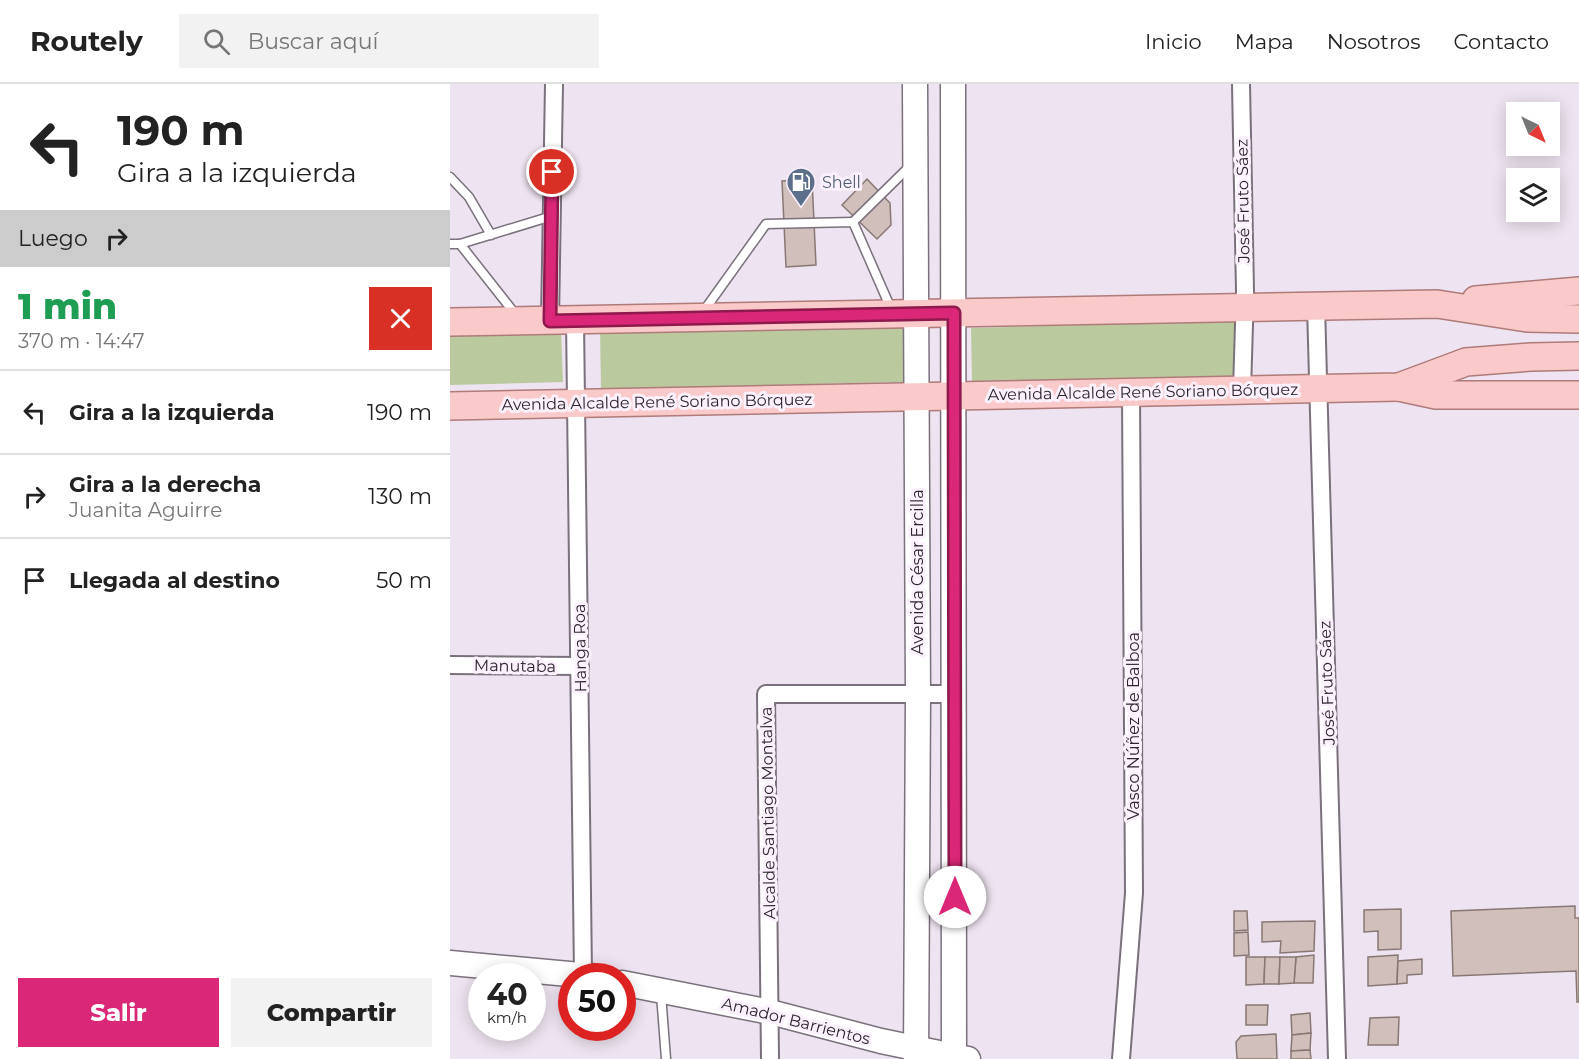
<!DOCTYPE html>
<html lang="es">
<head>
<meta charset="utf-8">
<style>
	body { margin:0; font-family:Montserrat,sans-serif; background:#f2f2f2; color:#222; height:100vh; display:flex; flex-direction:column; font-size:22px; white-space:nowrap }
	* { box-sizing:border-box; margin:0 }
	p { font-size:20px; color:#767676 }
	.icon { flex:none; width:33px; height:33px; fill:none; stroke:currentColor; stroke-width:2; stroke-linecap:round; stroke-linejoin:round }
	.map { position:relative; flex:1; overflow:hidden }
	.sheet { display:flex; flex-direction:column; background:#fff; width:450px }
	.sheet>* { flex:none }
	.hud { background:#fff; color:#222; overflow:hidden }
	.needle { width:39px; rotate:137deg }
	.tools { position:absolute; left:1056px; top:18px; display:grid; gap:12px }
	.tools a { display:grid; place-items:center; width:54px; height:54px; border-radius:0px; background:#fff; box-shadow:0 3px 15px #0003; font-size:30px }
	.speed { position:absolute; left:18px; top:879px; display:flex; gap:12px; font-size:30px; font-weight:700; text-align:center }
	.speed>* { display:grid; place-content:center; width:78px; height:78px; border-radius:50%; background:#fff; box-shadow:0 3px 15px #0003; line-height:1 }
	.speed small { font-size:15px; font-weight:400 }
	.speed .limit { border:9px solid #d22; background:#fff; color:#111 }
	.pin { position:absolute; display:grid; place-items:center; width:51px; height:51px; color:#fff; margin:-26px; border:3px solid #fff; border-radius:50%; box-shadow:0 2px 6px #0007 }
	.me { position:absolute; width:66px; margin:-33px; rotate:0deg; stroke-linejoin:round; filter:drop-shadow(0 0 4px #0008) }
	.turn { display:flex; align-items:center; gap:21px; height:126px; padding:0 18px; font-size:27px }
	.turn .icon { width:78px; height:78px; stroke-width:2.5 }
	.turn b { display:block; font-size:42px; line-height:51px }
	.then { display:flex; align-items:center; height:57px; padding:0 18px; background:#0003; gap:12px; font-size:22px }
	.round { display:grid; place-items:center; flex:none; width:63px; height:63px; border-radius:0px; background:#f2f2f2 }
	.summary { display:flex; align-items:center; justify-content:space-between; height:102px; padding:0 18px }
	h1 { font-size:36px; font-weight:800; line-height:45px; color:#1e9e55 }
	.primary-button { display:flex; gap:12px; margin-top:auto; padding:12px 18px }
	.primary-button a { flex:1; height:69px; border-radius:0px; background:#db2777; color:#fff; font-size:24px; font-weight:800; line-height:69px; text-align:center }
	.primary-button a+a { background:#f2f2f2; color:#222 }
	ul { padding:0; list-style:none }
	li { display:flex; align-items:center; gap:18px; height:84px; padding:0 18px; border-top:2px solid #e0e0e0 }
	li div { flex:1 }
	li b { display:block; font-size:22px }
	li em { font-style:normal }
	header { display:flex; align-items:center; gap:36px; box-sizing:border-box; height:84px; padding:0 30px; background:#fff; border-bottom:2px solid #e0e0e0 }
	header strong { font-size:28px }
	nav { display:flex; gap:33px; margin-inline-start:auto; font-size:21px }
	.search { width:420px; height:54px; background:#f2f2f2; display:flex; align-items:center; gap:15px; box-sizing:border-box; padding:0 21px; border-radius:0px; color:#767676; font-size:22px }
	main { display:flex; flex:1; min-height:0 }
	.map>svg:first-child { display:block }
	.green { fill:#baca9e }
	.building { fill:#d0bfbb; stroke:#887874; stroke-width:1.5 }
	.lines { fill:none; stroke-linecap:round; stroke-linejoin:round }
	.lane-casing { stroke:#7a717c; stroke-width:11 }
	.street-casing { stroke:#7a717c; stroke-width:20 }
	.secondary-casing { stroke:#7a717c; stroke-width:27 }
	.primary-casing { stroke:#ae7a7a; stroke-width:30 }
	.lane { stroke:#fff; stroke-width:8 }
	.street { stroke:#fff; stroke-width:16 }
	.secondary { stroke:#fff; stroke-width:24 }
	.primary { stroke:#f9cac9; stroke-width:27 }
	.route-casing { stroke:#8e194d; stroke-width:15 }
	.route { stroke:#db2777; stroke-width:10 }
	.labels { text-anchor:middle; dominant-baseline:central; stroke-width:6; stroke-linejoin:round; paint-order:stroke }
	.service-label { font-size:16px; fill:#4e5e75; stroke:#fbf1fd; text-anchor:start }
	.street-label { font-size:16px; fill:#2a262b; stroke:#fbf1fd }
</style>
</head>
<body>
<header>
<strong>Routely</strong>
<div class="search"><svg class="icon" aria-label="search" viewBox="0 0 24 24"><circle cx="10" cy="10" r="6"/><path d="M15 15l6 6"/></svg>Buscar aquí</div>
<nav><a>Inicio</a><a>Mapa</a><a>Nosotros</a><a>Contacto</a></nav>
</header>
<main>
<section class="sheet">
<div class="hud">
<div class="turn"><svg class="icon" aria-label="left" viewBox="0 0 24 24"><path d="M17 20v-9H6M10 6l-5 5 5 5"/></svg><div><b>190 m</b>Gira a la izquierda</div></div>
<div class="then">Luego<svg class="icon" aria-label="right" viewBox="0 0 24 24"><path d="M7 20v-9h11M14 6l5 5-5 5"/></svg></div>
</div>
<div class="summary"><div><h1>1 min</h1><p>370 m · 14:47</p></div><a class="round" style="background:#d93025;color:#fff"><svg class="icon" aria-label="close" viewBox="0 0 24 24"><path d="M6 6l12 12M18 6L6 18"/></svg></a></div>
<ul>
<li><svg class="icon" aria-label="left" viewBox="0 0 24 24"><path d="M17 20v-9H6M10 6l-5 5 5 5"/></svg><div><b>Gira a la izquierda</b></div><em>190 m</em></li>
<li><svg class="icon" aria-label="right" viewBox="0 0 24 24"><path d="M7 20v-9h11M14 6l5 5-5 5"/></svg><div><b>Gira a la derecha</b><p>Juanita Aguirre</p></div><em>130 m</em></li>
<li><svg class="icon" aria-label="arrive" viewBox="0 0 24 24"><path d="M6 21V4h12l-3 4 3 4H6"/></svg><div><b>Llegada al destino</b></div><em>50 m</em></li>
</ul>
<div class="primary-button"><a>Salir</a><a>Compartir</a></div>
</section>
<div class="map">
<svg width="1129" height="975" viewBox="0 0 1129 975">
	<rect width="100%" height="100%" fill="#eee3f0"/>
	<g class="green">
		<polygon points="453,236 454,298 151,305 150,243"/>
		<polygon points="785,237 786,293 522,300 521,244"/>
		<polygon points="111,245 113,298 0,301 0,248"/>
	</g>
	<g class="building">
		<polygon points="362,95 366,181 336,183 332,97"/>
		<polygon points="417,95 440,119 441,141 427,155 392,121"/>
		<polygon points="1125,822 1125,834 1129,834 1129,918 1127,918 1126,887 1003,892 1001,827"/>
		<polygon points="951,825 951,865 928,866 928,847 914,848 914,826"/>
		<polygon points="784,827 797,827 798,846 784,847"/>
		<polygon points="865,837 864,867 830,869 831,857 812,858 812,838"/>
		<polygon points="798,848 799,871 784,872 784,849"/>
		<polygon points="864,871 863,899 844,899 846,873"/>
		<polygon points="948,871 947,900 918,902 918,873"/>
		<polygon points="796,873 815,873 814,900 796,901"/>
		<polygon points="815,873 830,873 829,900 814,900"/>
		<polygon points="830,873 846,873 844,899 829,900"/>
		<polygon points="972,875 972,890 957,891 957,899 947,900 948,877"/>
		<polygon points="796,921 818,921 817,941 796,941"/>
		<polygon points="860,929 861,949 842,951 841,931"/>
		<polygon points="949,933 948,961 918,961 920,934"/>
		<polygon points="861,949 860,966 841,967 842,951"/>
		<polygon points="826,950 827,975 787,975 786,958 791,952"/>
		<polygon points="860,966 861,975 841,975 841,967"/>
	</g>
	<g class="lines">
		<g class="lane-casing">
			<g id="lane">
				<polyline points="0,93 19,113 41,151"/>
				<polyline points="403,138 460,82"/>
				<polyline points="0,160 10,160 102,132"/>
				<polyline points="10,160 66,231"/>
				<polyline points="253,228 316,140 403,138 442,227"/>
				<polyline points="211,910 216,975"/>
			</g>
		</g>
		<g class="street-casing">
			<g id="street">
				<polyline points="791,0 795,207 792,307"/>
				<polyline points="866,222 887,975"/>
				<polyline points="125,236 133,891"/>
				<polyline points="100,237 104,0"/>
				<polyline points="0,581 130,582"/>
				<polyline points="320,975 316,610 505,610"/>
				<polyline points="671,975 684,809 681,309"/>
			</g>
		</g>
		<g class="secondary-casing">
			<g id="secondary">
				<polyline points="465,0 468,611 466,975"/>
				<polyline points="503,0 504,975"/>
				<polyline points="0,879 141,892"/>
				<polyline points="172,899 320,928 431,957 518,975"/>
			</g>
		</g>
		<g class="primary-casing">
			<g id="primary">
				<polyline points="1026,216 1129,207"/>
				<polyline points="0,238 987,220 1077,234 1129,235"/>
				<polyline points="949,303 986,311 1129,311"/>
				<polyline points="0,322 949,303 1016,278 1081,273 1129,272"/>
			</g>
		</g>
		<use href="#lane" class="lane"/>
		<use href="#street" class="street"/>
		<use href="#secondary" class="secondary"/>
		<use href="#primary" class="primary"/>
	</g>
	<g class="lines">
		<g class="route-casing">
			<polyline id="route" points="102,88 100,237 504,229 505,813"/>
		</g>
		<use href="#route" class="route"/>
	</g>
	<defs>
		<g id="fuel-pin" transform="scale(1.5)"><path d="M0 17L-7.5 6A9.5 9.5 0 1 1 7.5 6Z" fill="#5c6f8a" stroke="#fbf1fd"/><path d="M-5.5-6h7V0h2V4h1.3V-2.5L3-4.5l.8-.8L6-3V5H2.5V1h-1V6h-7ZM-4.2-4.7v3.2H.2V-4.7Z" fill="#fff"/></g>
	</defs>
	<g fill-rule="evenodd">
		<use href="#fuel-pin" x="351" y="98"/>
	</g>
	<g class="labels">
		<g class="service-label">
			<text x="372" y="98">Shell</text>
		</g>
		<g class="street-label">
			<text transform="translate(793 117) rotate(-91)">José Fruto Sáez</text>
			<text transform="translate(693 308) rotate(-1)">Avenida Alcalde René Soriano Bórquez</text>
			<text transform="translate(207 318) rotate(-1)">Avenida Alcalde René Soriano Bórquez</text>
			<text transform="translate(467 488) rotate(-90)">Avenida César Ercilla</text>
			<text transform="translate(130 564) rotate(-91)">Hanga Roa</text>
			<text transform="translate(65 582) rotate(1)">Manutaba</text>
			<text transform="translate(877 599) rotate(-92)">José Fruto Sáez</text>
			<text transform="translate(683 642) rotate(-90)">Vasco Núñez de Balboa</text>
			<text transform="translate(318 729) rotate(-91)">Alcalde Santiago Montalva</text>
			<text transform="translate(346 937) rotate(14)">Amador Barrientos</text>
		</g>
	</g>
</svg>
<div class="tools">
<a><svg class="needle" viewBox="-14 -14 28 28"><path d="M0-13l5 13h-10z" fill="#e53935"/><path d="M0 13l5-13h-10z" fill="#767676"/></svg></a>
<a><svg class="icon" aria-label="layers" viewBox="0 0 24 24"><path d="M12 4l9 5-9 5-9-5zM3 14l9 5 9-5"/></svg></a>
</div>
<div class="speed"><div>40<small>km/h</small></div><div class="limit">50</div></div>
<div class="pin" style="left:102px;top:88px;background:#d93025"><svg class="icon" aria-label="arrive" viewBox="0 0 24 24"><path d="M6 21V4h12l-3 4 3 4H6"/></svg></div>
<svg class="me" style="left:505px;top:813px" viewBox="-20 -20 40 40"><circle r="19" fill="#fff"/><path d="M0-13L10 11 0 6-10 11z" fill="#db2777"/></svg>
</div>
</main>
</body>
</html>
